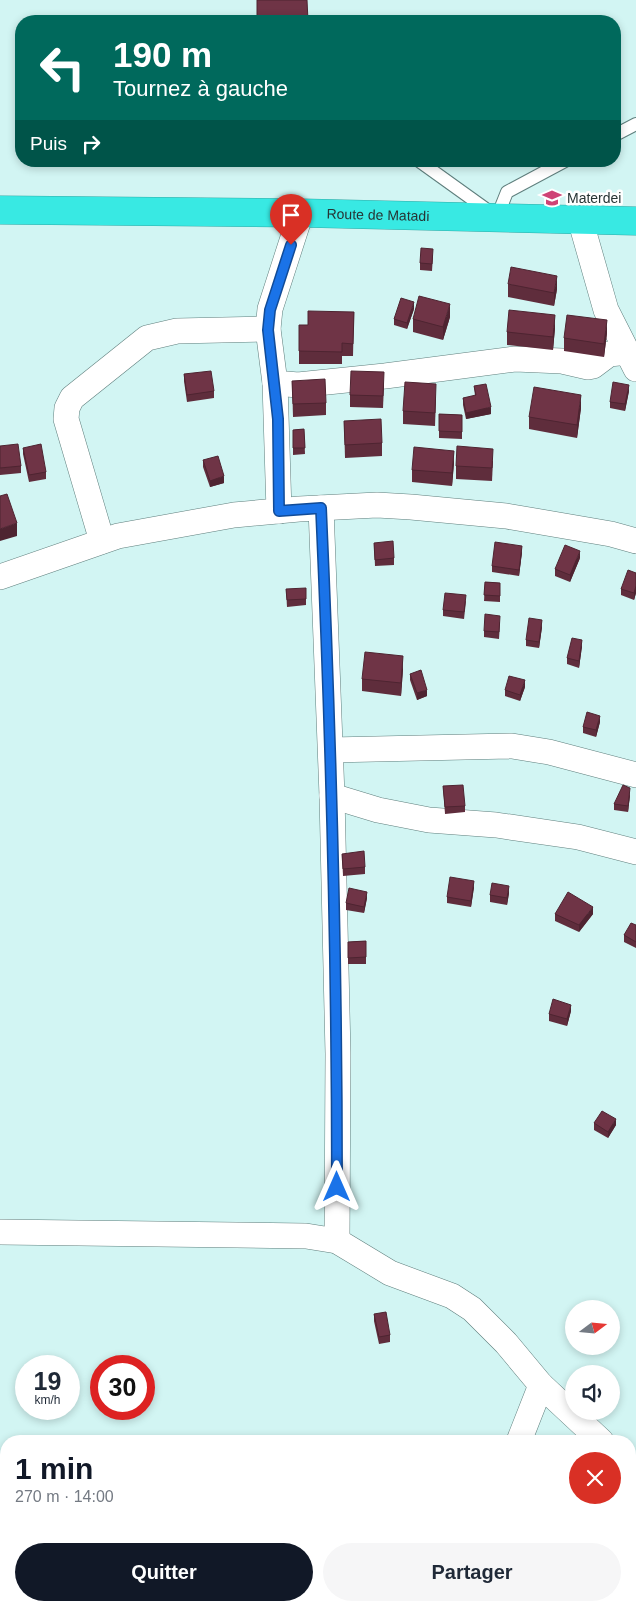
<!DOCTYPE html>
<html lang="fr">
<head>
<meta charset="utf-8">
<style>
	body { margin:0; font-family:Helvetica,sans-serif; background:#f6f6f7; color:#1f2937; height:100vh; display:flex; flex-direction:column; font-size:19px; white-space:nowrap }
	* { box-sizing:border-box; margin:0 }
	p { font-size:16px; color:#747a83 }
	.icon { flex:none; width:28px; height:28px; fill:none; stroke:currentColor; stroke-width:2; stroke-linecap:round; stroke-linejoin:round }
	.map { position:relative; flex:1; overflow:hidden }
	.sheet { position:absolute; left:0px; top:1435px; width:636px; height:176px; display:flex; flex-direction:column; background:#fff; border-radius:20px 20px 0 0; box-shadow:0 2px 8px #0003 }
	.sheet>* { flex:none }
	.banner { position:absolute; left:15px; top:15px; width:606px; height:152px; border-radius:20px; box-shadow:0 2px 8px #0003; background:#00695c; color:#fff; overflow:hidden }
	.needle { width:32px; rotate:74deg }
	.fabs { position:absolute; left:565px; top:1300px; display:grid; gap:10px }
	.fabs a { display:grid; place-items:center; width:55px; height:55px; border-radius:50%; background:#fff; box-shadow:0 2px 8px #0003; font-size:25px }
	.speed { position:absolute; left:15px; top:1355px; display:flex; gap:10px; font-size:25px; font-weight:700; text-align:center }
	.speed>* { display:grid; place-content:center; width:65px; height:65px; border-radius:50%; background:#fff; box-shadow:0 2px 8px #0003; line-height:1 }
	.speed small { font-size:12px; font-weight:400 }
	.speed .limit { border:8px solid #d22; background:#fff; color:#111 }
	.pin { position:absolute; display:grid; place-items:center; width:42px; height:42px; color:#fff; margin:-51px -21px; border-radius:50% 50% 50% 0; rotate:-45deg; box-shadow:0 0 5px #0007 }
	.pin .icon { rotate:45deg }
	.me { position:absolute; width:55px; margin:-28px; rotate:0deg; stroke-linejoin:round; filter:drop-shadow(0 0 4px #0008) }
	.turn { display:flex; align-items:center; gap:18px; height:105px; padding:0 15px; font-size:22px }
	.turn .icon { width:65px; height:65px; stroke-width:2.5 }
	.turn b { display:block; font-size:35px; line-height:42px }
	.then { display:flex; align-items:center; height:48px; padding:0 15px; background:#0003; gap:10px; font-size:19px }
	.round { display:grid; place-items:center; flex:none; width:52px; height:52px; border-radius:26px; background:#f6f6f7 }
	.head { display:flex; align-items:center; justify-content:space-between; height:85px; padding:0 15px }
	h1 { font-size:30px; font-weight:800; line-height:38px; color:#111827 }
	.primary-button { display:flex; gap:10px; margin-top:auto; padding:10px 15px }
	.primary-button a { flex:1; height:58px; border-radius:30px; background:#111827; color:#fff; font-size:20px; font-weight:800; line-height:58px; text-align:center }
	.primary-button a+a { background:#f6f6f7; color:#1f2937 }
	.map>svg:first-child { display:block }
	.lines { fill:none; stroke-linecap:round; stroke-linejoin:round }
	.lane-casing { stroke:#5f7f7d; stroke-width:14 }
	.street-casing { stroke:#5f7f7d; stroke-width:26 }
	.highway-casing { stroke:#32aaa6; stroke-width:29 }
	.lane { stroke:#fff; stroke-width:12 }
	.street { stroke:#fff; stroke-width:25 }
	.highway { stroke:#38e9e3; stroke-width:28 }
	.wall { fill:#5f2d3c }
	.shaded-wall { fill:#4e2431 }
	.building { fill:#6f3446; stroke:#4e2431 }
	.route-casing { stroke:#114b97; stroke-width:12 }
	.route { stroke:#1a73e8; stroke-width:9 }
	.labels { text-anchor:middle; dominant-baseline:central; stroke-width:5; stroke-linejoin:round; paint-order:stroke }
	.poi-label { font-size:14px; fill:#273434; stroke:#fff; text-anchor:start }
	.street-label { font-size:14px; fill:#273434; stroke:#fff }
</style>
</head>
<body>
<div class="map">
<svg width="636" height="1611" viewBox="0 0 636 1611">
	<rect width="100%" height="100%" fill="#d2f5f3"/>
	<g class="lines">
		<g class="lane-casing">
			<g id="lane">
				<polyline points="615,135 636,124"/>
				<polyline points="419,161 497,217 507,192 565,161"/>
			</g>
		</g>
		<g class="street-casing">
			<g id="street">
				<polyline points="301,213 270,309 268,329 275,383 298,385 385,376 515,359 562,361 588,367 593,366 609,354 628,352"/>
				<polyline points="580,219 606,310 636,369"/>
				<polyline points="275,383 279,511"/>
				<polyline points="321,508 332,796 338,1054 337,1241"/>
				<polyline points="102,541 66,419 67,408 72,398 147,338 177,331 268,329"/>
				<polyline points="0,577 118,536 234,515 299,509 377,505 411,507 506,516 611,534 636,541"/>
				<polyline points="331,750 512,746 549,752 636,775"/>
				<polyline points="332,796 378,810 429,820 496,825 578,837 636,852"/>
				<polyline points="0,1232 306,1236 337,1241 390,1273 452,1296 472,1309 506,1343 541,1385 601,1441"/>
				<polyline points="519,1441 541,1385"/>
				<polyline points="630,1472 636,1479"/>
				<polyline points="395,1611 399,1605"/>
			</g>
		</g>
		<g class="highway-casing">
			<g id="highway">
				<path id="s1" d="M0 210 301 213 636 221"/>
			</g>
		</g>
		<use href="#lane" class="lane"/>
		<use href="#street" class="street"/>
		<use href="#highway" class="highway"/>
	</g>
	<g class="wall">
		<polygon points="433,255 432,271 420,270 420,263"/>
		<polygon points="508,284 557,289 554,306 508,297"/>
		<polygon points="414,309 407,329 394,325 394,319"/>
		<polygon points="354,312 353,356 342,356 342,364 299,364 299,325 308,325"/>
		<polygon points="450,317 443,340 413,332 413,319"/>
		<polygon points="555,328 553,350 507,345 507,332"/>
		<polygon points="607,333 604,357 564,351 564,338"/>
		<polygon points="184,374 214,391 214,398 187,402 184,381"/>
		<polygon points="292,381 326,403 326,415 293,417"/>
		<polygon points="384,385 383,408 350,407 350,395"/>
		<polygon points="474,386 491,414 466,419 463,405 463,398 475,396"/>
		<polygon points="629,391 625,411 610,408 610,402"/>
		<polygon points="436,397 435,426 403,424 403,411"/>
		<polygon points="581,408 577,438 529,429 529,417"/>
		<polygon points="439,414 462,415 462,439 439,438"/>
		<polygon points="344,421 382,443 382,456 345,458"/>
		<polygon points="304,429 305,454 293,455 293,430"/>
		<polygon points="0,446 21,466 21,473 0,475"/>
		<polygon points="23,448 46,472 46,479 29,482 23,454"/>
		<polygon points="203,460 224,483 210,487 203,467"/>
		<polygon points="493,461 492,481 456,479 456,466"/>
		<polygon points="454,463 452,486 412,482 412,470"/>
		<polygon points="374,543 394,558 394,565 375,566"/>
		<polygon points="522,552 519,576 492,572 492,566"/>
		<polygon points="580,558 570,582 555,576 555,569"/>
		<polygon points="636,573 636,593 634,600 621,595 621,589"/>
		<polygon points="485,582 500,583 500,602 484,601"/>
		<polygon points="286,589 306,599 306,605 287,607"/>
		<polygon points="466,601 464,619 443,616 443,610"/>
		<polygon points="500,622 499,639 484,637 484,631"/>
		<polygon points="542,627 539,648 526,646 526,640"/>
		<polygon points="582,646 579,668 567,664 567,658"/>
		<polygon points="403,669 401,696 362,691 362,679"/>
		<polygon points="410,674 427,696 417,700 410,680"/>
		<polygon points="525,687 520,701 505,696 505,690"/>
		<polygon points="600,722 596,737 583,733 583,727"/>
		<polygon points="443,786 465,806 465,812 445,814"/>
		<polygon points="630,795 628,812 614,810 614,804"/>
		<polygon points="342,854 365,867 365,874 343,876"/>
		<polygon points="474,887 471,907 447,903 447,897"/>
		<polygon points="509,893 507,905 490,902 490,895"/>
		<polygon points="367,898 364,913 346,910 346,903"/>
		<polygon points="555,914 593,914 579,932 555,921"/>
		<polygon points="636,925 636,948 624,942 624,935"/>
		<polygon points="366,941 366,964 348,964 348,942"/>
		<polygon points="571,1011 567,1026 549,1021 549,1014"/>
		<polygon points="594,1123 616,1125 608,1138 594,1130"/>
		<polygon points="374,1314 390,1335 390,1342 379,1344 374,1321"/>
	</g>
	<g class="shaded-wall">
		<polygon points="557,276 557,289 554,306 554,293"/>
		<polygon points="414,302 414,309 407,329 407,323"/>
		<polygon points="450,304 450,317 443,340 443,327"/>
		<polygon points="555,315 555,328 553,350 553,337"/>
		<polygon points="607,320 607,333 604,357 604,344"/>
		<polygon points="629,385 629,391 625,411 625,404"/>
		<polygon points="581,395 581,408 577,438 577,425"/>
		<polygon points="491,407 491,414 466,419 466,413"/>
		<polygon points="454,451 454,463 452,486 452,473"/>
		<polygon points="224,476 224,483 210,487 210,481"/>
		<polygon points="17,523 17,536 0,541 0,529"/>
		<polygon points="522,546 522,552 519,576 519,570"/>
		<polygon points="580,551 580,558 570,582 570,575"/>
		<polygon points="636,586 636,593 634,600 634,593"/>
		<polygon points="542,620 542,627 539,648 539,642"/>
		<polygon points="582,640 582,646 579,668 579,661"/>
		<polygon points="403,656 403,669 401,696 401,683"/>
		<polygon points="525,680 525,687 520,701 520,695"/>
		<polygon points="427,690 427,696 417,700 417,693"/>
		<polygon points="600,716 600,722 596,737 596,730"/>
		<polygon points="630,788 630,795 628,812 628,806"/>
		<polygon points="474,881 474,887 471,907 471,901"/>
		<polygon points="509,886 509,893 507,905 507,898"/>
		<polygon points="367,892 367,898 364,913 364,907"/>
		<polygon points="593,907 593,914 579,932 579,925"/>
		<polygon points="571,1005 571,1011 567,1026 567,1019"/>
		<polygon points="616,1119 616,1125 608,1138 608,1132"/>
	</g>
	<g class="building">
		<polygon points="257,0 307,0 308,21 257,21"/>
		<polygon points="421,248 433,249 432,264 420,263"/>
		<polygon points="511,267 557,276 554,293 508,284"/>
		<polygon points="419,296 450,304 443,327 413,319"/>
		<polygon points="401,298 414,302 407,323 394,319"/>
		<polygon points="509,310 555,315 553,337 507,332"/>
		<polygon points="308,311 354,312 353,344 342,343 342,352 299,351 299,325 308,325"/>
		<polygon points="567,315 607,320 604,344 564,338"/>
		<polygon points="211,371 214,391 187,395 184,374"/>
		<polygon points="351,371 384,372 383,396 350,395"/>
		<polygon points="325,379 326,403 293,404 292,381"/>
		<polygon points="405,382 436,384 435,413 403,411"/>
		<polygon points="613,382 629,385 625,404 610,402"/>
		<polygon points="486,384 491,407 466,413 463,398 476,395 474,386"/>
		<polygon points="534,387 581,395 577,425 529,417"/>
		<polygon points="439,414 462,415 462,432 439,431"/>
		<polygon points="381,419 382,443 345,445 344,421"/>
		<polygon points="304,429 305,448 293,448 293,430"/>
		<polygon points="18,444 21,466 0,468 0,446"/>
		<polygon points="41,444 46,472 29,475 23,448"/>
		<polygon points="457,446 493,449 492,468 456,466"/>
		<polygon points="414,447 454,451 452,473 412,470"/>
		<polygon points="218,456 224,476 210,481 203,460"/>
		<polygon points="7,494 17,523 0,529 0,496"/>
		<polygon points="393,541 394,558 375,560 374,543"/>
		<polygon points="495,542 522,546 519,570 492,566"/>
		<polygon points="565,545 580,551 570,575 555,569"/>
		<polygon points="628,570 636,573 636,586 634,593 621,589"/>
		<polygon points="485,582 500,583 500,596 484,595"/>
		<polygon points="306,588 306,599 287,600 286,589"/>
		<polygon points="445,593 466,595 464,612 443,610"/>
		<polygon points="485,614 500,616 499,632 484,631"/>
		<polygon points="529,618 542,620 539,642 526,640"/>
		<polygon points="572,638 582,640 579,661 567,658"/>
		<polygon points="365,652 403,656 401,683 362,679"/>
		<polygon points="421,670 427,690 417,693 410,674"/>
		<polygon points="509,676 525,680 520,695 505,690"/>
		<polygon points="587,712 600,716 596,730 583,727"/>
		<polygon points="463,785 465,806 445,807 443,786"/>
		<polygon points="623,785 630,788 628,806 614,804"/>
		<polygon points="364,851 365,867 343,869 342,854"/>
		<polygon points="450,877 474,881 471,901 447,897"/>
		<polygon points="492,883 509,886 507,898 490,895"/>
		<polygon points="349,888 367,892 364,907 346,903"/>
		<polygon points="568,892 593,907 579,925 555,914"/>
		<polygon points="631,923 636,925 636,942 624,935"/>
		<polygon points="366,941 366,957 348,958 348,942"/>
		<polygon points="553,999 571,1005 567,1019 549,1014"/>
		<polygon points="602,1111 616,1119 608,1132 594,1123"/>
		<polygon points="386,1312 390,1335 379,1337 374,1314"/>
	</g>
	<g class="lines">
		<g class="route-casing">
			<path id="route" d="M291 245 270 310 268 330 278 419 279 511 321 508C331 734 337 960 337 1187"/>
		</g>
		<use href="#route" class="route"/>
	</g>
	<defs>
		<g id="school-bare" transform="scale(1.5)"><path d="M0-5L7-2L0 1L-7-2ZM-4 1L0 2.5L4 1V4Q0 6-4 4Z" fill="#cf4375" stroke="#fff" stroke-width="2.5" paint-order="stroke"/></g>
	</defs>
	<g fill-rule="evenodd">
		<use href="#school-bare" x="552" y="198"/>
	</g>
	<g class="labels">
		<g class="poi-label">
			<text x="567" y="198">Materdei</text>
		</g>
		<g class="street-label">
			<text stroke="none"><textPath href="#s1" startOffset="378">Route de Matadi</textPath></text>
		</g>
	</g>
</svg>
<div class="fabs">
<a><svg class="needle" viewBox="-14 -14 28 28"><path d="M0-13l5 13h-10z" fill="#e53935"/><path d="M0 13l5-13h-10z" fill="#747a83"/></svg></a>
<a><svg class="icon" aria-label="sound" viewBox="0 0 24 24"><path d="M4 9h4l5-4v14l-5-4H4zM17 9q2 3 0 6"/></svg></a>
</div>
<div class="speed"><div>19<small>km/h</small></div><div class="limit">30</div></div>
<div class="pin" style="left:291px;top:245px;background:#d93025"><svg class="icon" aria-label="arrive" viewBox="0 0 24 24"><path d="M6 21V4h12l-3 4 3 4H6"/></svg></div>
<svg class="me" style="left:337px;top:1187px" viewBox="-20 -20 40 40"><path d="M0-17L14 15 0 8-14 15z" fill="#1a73e8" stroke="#fff" stroke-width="4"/></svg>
<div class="banner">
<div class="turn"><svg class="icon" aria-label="left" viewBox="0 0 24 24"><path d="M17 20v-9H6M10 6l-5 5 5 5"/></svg><div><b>190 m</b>Tournez à gauche</div></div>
<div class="then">Puis<svg class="icon" aria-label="right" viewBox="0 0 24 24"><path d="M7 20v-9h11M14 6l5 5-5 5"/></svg></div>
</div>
<section class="sheet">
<div class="head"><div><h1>1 min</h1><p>270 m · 14:00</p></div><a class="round" style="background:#d93025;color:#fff"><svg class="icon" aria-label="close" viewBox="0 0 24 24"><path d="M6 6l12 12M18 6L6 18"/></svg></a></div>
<div class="primary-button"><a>Quitter</a><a>Partager</a></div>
</section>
</div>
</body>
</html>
